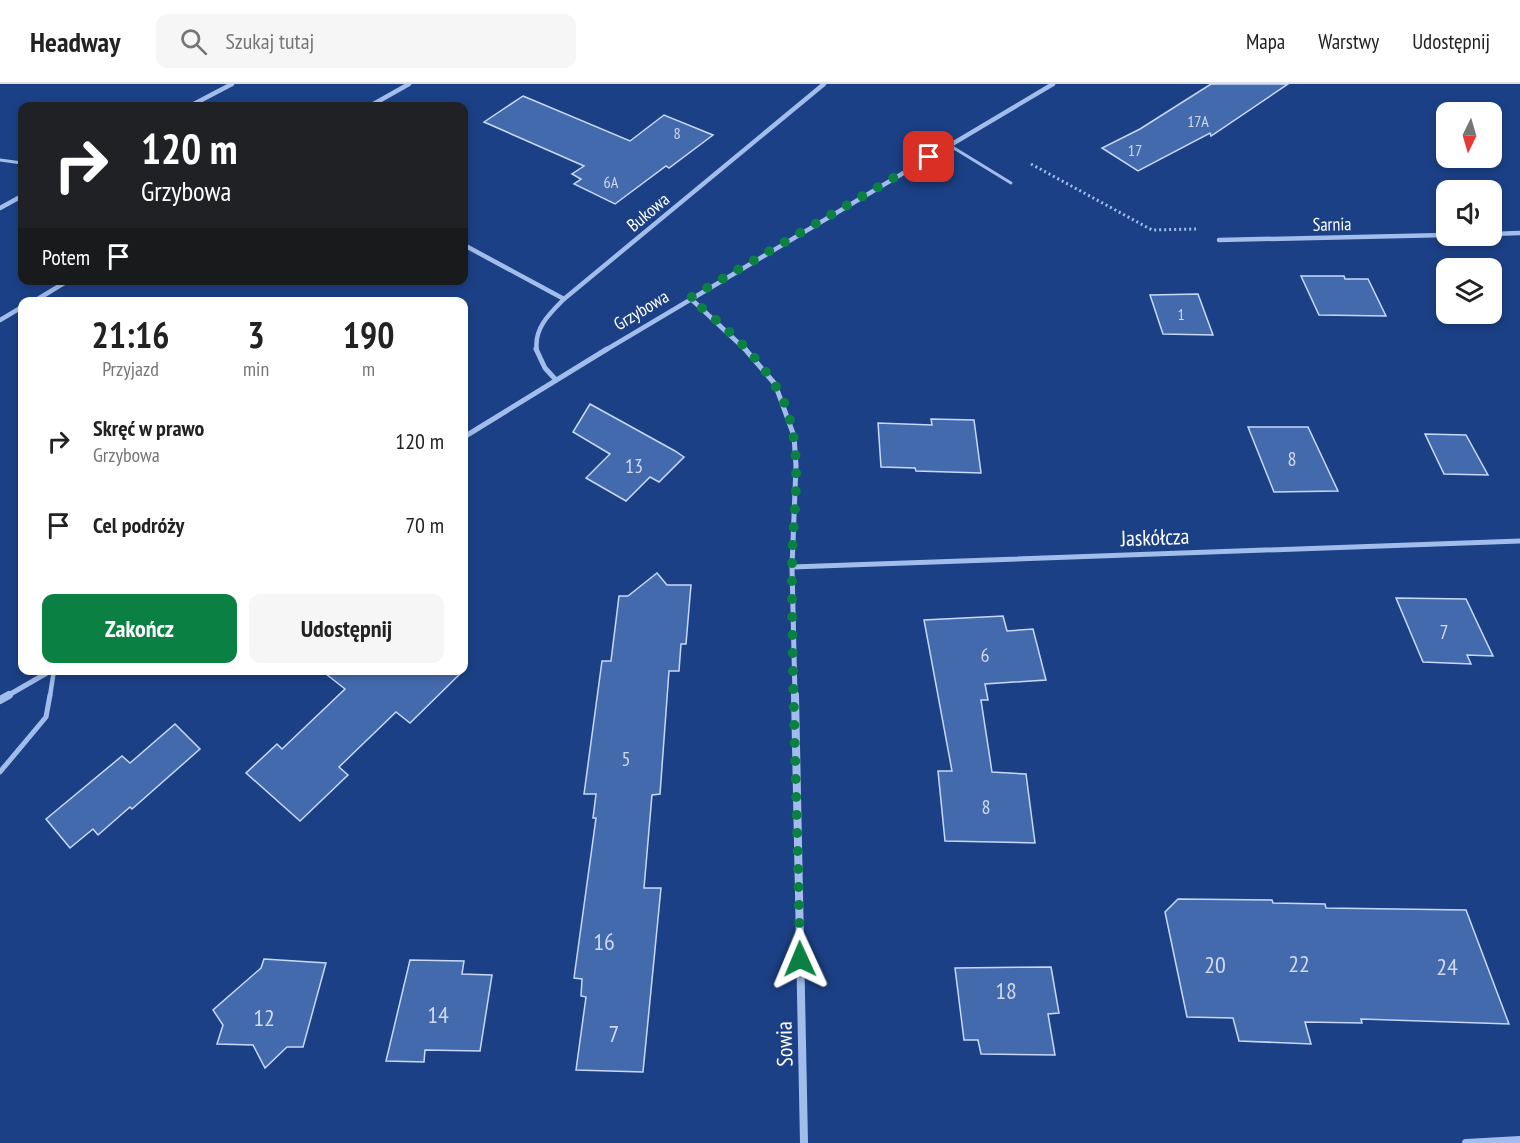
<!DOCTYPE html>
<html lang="pl">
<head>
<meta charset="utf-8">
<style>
	body { margin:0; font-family:"PT Sans Narrow",sans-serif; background:#f6f6f6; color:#222; height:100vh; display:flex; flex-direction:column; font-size:22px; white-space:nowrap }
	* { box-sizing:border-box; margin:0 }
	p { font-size:20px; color:#767676 }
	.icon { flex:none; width:33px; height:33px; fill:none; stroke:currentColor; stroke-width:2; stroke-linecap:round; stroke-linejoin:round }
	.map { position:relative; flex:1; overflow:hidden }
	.panel { position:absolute; left:18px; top:213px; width:450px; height:378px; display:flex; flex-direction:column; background:#fff; border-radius:12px; box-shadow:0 3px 9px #0003 }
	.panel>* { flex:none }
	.hud { position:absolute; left:18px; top:18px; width:450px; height:183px; border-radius:12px; box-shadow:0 3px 9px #0003; background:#202124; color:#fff; overflow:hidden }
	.needle { width:39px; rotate:185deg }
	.fabs { position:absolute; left:1436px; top:18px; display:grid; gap:12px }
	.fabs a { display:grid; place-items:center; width:66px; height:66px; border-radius:12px; background:#fff; box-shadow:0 3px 9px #0003; font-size:30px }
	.pin { position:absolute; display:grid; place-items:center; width:51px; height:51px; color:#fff; margin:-26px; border-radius:12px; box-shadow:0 3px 9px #0006 }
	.me { position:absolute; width:66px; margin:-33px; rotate:359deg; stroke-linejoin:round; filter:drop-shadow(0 0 4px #0008) }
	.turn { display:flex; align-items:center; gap:21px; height:126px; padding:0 24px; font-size:27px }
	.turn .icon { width:78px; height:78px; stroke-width:2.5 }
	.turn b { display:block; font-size:42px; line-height:51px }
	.then { display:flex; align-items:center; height:57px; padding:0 24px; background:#0003; gap:12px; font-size:22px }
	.eta { display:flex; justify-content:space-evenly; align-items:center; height:102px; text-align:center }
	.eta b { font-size:36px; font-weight:600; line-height:42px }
	.button { display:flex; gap:12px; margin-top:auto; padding:12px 24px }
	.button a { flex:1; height:69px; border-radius:12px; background:#0b8043; color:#fff; font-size:24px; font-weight:600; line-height:69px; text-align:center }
	.button a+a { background:#f6f6f6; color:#222 }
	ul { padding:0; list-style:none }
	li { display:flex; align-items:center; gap:18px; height:84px; padding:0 24px }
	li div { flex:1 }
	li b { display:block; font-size:22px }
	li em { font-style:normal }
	header { display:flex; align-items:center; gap:36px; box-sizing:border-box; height:84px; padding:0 30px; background:#fff; border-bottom:2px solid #e0e0e0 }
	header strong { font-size:28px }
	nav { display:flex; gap:33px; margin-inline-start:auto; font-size:21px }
	.search { width:420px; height:54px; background:#f6f6f6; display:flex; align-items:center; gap:15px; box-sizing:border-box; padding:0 21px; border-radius:12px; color:#767676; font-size:22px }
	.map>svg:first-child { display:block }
	.building { fill:#446aae; stroke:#c6d9f8; stroke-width:1.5 }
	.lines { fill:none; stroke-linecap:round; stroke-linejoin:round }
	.path { stroke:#a2bdeb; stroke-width:3; stroke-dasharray:2 3; stroke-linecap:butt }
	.service-far2 { stroke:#a2bdeb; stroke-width:3 }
	.service-far1 { stroke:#a2bdeb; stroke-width:4.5 }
	.service { stroke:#a2bdeb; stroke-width:5 }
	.minor-far2 { stroke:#a2bdeb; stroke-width:4.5 }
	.minor-far1 { stroke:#a2bdeb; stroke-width:5 }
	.minor { stroke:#a2bdeb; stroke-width:8 }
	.route { stroke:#0b8043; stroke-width:10; stroke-dasharray:0 18 }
	.labels { text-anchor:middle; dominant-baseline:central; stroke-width:6; stroke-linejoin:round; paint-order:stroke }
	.far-number-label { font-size:16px; fill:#d0daeb }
	.far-street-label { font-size:18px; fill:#fff; stroke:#1b4085 }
	.number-label { font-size:20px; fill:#d0daeb }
	.street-label { font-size:22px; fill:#fff; stroke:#1b4085 }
	.near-number-label { font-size:24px; fill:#d0daeb }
</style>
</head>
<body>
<header>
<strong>Headway</strong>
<div class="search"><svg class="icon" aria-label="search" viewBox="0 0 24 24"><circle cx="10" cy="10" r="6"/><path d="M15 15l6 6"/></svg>Szukaj tutaj</div>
<nav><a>Mapa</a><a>Warstwy</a><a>Udostępnij</a></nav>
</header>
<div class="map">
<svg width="1520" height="1059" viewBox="0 0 1520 1059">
	<rect width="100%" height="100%" fill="#1b4085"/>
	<g class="building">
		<polygon points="1211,0 1288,0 1211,52 1210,49 1138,87 1102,64 1140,45"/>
		<polygon points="523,12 630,57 664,31 713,51 669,84 666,82 615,120 574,100 581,95 572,90 584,82 484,38"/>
		<polygon points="1301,192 1344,192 1345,195 1368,195 1386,232 1319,231"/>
		<polygon points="1198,210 1213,251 1163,250 1150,211"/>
		<polygon points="590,320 675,367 684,373 659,398 650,393 626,417 586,394 610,370 573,348"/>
		<polygon points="931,335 974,336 981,389 916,387 915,384 881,383 878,339 932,341"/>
		<polygon points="1248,343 1308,343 1338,407 1274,408"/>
		<polygon points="1425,350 1466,351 1488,391 1444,390"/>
		<polygon points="657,489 667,501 691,501 686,560 681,560 679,587 669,587 660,710 652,711 644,804 661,804 643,988 576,986 586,913 581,912 582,895 574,894 596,734 593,734 596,710 584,710 602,577 611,577 619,512 628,512"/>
		<polygon points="1396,514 1466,515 1493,572 1467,571 1471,580 1423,578"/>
		<polygon points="1003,532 1007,547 1033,545 1046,596 985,600 988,616 981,616 992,688 1026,690 1035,759 945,757 938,687 952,687 924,536"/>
		<polygon points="321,586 464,586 410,639 396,628 339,683 348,691 300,737 246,689 277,660 282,665 345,605"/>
		<polygon points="175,640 200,665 132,725 130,723 98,751 93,745 70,764 46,735 122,672 130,679"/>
		<polygon points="1178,815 1272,816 1273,819 1325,820 1326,824 1466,826 1509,940 1361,935 1362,939 1305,938 1311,960 1239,957 1233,934 1187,933 1165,828"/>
		<polygon points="264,875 326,879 303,963 287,963 265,984 253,961 217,960 223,941 213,926 261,884"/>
		<polygon points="410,876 464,877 462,890 492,891 480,967 425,966 424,978 386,977"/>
		<polygon points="1051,883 1059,929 1048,930 1055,971 981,970 978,956 964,956 955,884"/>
	</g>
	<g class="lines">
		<polyline class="path" points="1031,80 1152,146 1196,145"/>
		<g class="service-far2">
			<polyline points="949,61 1011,99"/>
			<polyline points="0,76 22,79"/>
		</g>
		<polyline class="service-far1" points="50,612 54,586"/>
		<polyline class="service" points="0,688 46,633 50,611"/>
		<g class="minor-far2">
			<polyline points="190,22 232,0"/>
			<polyline points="370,22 409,0"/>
			<polyline points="0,124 22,112"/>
			<polyline points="1491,150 1520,149"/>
			<polyline points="1219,156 1446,151"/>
			<polyline points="464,161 564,215"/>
			<polyline points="690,214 747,267"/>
			<polyline points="33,218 69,196"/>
			<polyline points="0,236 22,223"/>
			<path d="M537 267C533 245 550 229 564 215L824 0"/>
			<polyline points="604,267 1053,0"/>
		</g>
		<g class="minor-far1">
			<polyline points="536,265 545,284 556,296"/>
			<polyline points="745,265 775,300 794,352 796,382 792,483 795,612"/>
			<polyline points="464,353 607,265"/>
			<polyline points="792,483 1520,457"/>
			<polyline points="7,612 52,586"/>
		</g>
		<g class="minor">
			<polyline points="795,611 804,1059"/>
			<polyline points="0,616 9,611"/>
			<polyline points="1466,1059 1520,1056"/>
		</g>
	</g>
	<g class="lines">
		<path class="route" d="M800 875C798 745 792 614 792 484 792 432 804 377 787 326 771 281 726 244 690 214L929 73"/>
	</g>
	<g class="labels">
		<g class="far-number-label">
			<text x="1198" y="37">17A</text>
			<text x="677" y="49">8</text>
			<text x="1135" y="66">17</text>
			<text x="611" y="98">6A</text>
			<text x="1181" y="230">1</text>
		</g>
		<g class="far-street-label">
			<text transform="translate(648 128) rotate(-40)">Bukowa</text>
			<text transform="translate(1332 140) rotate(-1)">Sarnia</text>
			<text transform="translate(641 226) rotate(-31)">Grzybowa</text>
		</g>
		<g class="number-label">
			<text x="1292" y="375">8</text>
			<text x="634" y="382">13</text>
			<text x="1444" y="548">7</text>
			<text x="985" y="571">6</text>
			<text x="626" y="675">5</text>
			<text x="986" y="723">8</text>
		</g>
		<g class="street-label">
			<text transform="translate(1155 453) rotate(-2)">Jaskółcza</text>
			<text transform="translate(784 960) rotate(-91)">Sowia</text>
		</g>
		<g class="near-number-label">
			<text x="604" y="857">16</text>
			<text x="1299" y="879">22</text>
			<text x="1215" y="880">20</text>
			<text x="1447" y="882">24</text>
			<text x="1006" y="906">18</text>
			<text x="438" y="930">14</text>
			<text x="264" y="933">12</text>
			<text x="614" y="949">7</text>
		</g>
	</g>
</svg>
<div class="fabs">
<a><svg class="needle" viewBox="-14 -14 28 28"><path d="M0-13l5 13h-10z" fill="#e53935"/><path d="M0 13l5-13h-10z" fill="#767676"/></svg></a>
<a><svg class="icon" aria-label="sound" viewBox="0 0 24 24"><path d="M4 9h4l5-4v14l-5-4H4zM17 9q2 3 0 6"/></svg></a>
<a><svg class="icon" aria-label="layers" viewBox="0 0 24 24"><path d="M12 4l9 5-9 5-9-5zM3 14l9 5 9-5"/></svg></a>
</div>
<div class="pin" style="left:929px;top:73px;background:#d93025"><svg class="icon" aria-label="arrive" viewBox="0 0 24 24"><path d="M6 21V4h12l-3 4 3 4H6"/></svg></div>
<svg class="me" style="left:800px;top:875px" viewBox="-20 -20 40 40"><path d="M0-17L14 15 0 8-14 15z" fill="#0b8043" stroke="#fff" stroke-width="4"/></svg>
<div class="hud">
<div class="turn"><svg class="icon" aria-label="right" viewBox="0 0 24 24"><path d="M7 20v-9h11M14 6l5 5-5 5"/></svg><div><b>120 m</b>Grzybowa</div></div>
<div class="then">Potem<svg class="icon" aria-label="arrive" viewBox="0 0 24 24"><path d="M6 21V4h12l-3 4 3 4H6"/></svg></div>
</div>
<section class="panel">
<div class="eta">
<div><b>21:16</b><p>Przyjazd</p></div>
<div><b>3</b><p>min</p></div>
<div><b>190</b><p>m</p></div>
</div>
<ul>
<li><svg class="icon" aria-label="right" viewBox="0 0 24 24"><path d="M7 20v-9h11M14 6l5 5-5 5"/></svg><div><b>Skręć w prawo</b><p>Grzybowa</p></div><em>120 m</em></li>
<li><svg class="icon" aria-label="arrive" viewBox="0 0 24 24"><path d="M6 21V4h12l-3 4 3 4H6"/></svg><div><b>Cel podróży</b></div><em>70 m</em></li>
</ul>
<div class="button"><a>Zakończ</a><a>Udostępnij</a></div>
</section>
</div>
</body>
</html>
